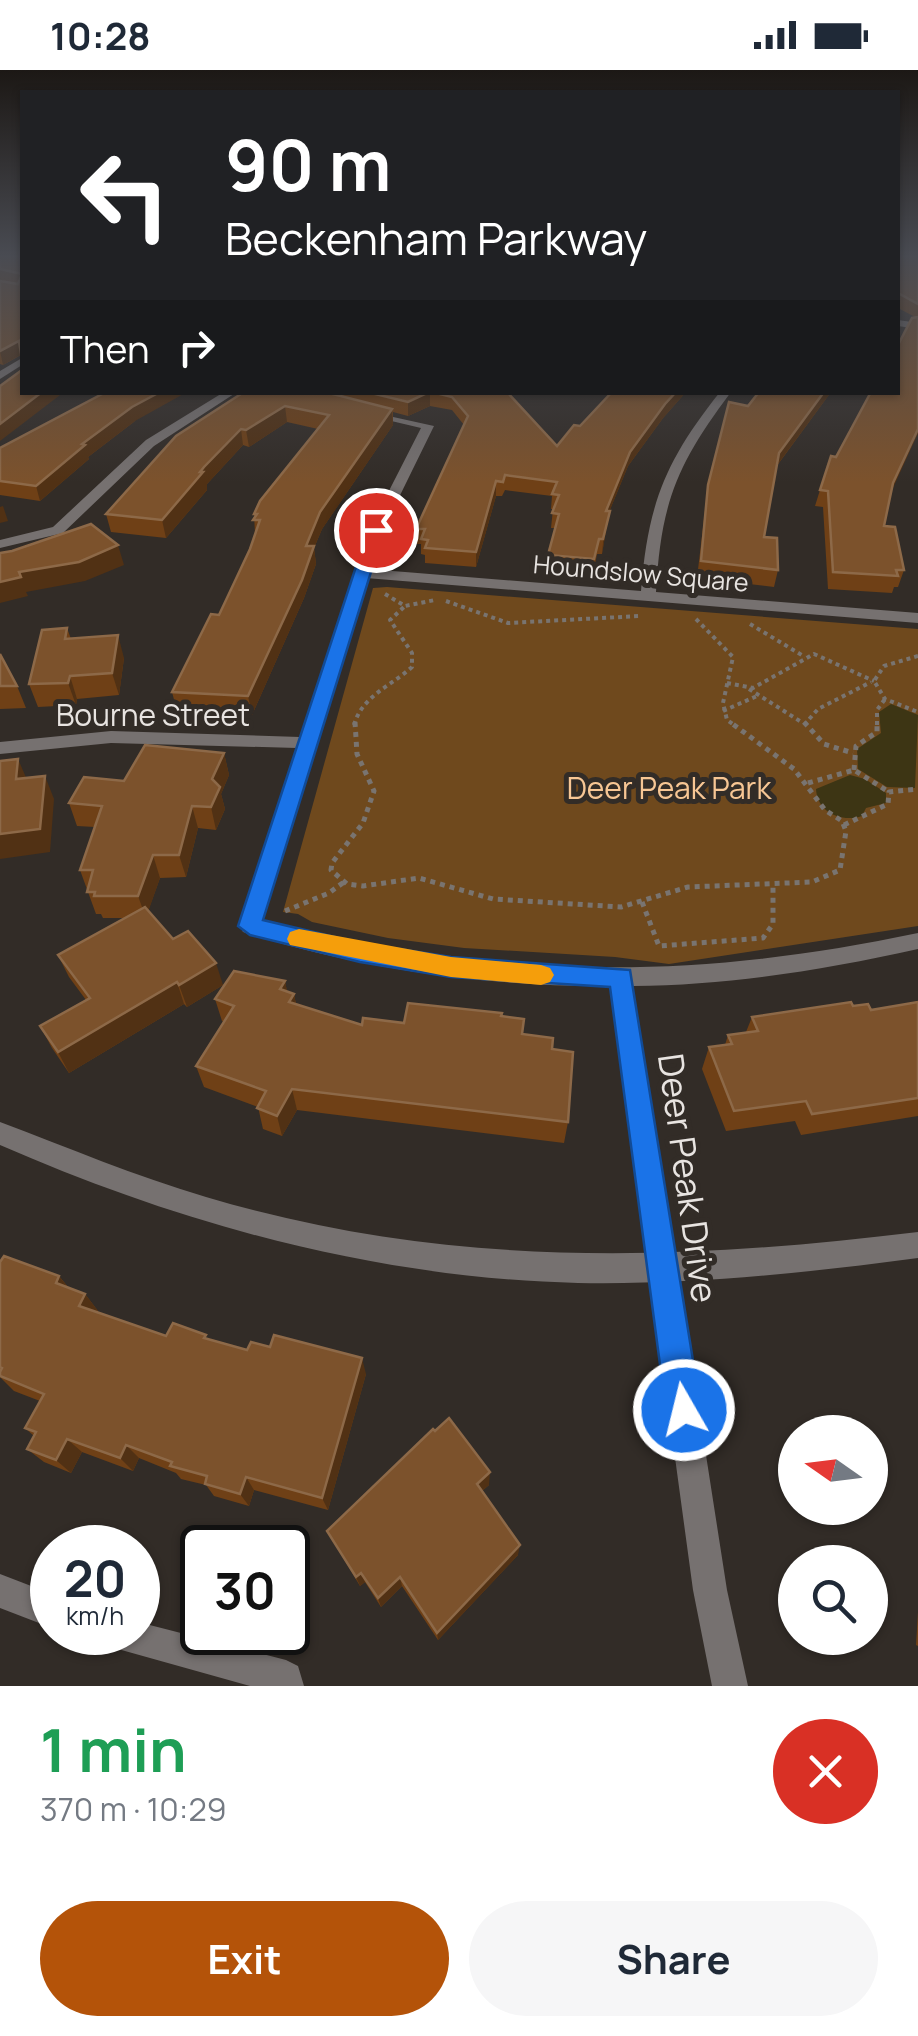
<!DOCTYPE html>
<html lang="en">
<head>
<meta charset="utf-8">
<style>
	body { margin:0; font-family:Manrope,sans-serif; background:#f6f6f7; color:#1f2937; height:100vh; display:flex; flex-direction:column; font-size:38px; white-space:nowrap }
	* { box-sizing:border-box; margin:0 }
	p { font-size:32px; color:#747a83 }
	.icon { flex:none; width:55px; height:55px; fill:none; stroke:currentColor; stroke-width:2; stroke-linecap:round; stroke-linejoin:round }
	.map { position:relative; height:1616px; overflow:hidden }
	.details { display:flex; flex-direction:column; background:#fff; flex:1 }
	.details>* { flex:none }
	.guide { position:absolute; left:20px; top:20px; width:880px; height:305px; border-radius:0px; box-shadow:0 2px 8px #0004; background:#202124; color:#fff; overflow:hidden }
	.needle { width:65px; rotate:284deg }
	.tools { position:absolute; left:778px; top:1345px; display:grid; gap:20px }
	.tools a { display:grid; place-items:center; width:110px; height:110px; border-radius:50%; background:#fff; box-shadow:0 2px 8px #0004; font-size:50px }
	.speed { position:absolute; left:30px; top:1455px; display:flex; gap:20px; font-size:50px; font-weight:700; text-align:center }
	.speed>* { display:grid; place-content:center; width:130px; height:130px; border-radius:50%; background:#fff; box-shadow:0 2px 8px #0004; line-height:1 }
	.speed small { font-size:25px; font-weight:400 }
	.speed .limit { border:5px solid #111; border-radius:15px; background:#fff; color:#111 }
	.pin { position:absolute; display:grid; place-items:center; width:85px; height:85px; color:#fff; margin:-42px; border:5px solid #fff; border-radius:50%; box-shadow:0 2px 10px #0007 }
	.me { position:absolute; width:110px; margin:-55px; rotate:352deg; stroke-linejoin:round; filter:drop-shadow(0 0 8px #0008) }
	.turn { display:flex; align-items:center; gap:35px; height:210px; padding:0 40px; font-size:45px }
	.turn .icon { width:130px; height:130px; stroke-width:2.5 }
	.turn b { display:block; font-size:70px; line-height:85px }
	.then { display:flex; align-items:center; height:95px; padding:0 40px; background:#0003; gap:20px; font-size:38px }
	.round { display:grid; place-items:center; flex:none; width:105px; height:105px; border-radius:52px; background:#f6f6f7 }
	.overview { display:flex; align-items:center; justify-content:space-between; height:170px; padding:0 40px }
	h1 { font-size:60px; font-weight:700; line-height:75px; color:#1e9e55 }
	.primary-button { display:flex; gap:20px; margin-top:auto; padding:20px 40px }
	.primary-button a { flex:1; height:115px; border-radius:60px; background:#b45309; color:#fff; font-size:40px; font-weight:700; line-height:115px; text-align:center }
	.primary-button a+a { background:#f6f6f7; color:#1f2937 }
	.status { display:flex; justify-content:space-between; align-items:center; height:70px; padding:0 50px; background:#fff; direction:ltr }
	.status svg { height:28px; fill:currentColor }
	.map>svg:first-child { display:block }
	.green { fill:#6f491d }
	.sand { fill:#3d3514 }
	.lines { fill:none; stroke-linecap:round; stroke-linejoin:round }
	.path-far1 { stroke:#797470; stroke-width:4; stroke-dasharray:4 4; stroke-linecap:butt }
	.path { stroke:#797470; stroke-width:5; stroke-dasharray:5 5; stroke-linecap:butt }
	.minor { fill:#767170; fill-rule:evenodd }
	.tertiary { fill:#767170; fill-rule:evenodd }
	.wall { fill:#6f4016 }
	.shaded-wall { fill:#513114 }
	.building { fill:#7c522c; stroke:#8d6948; stroke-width:2.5 }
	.route { fill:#1a73e8; stroke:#114b97; stroke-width:2.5 }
	.slow { fill:#f59e0b }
	.labels { text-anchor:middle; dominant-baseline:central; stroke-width:10; stroke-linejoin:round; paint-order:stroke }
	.far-street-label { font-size:25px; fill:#e8e4e1; stroke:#322c27 }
	.street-label { font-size:30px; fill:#e8e4e1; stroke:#322c27 }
	.park-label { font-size:30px; fill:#f7c694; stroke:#322c27 }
	.near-street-label { font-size:35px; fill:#e8e4e1; stroke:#322c27 }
</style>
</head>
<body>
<div class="status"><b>10:28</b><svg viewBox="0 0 49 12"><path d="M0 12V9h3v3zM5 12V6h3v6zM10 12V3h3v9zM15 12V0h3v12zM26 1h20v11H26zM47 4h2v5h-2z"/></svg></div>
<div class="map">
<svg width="918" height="1616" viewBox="0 0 918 1616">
	<rect width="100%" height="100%" fill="#322c27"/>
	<polygon class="green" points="387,517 918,559 918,856 669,894 615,887 464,878 388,868 312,852 298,844 283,842 373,518"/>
	<g class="sand">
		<polygon points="891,634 918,645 915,718 887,717 858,699 857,679 881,663 879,642"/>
		<path d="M850 705 865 709 886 723V733L866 738 862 746C841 753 817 742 816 719Z"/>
	</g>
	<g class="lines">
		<g class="path-far1">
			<polyline points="385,524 405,536 435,530"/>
			<polyline points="446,531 508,553 640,546"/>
			<polyline points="696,549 733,587 723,633 727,650 734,655"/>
			<polyline points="750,554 805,587"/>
			<polyline points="918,586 884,596 874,611 885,629 918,642"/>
			<polyline points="727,613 753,618 814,584 874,611"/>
			<polyline points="749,619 803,653"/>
			<polyline points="723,641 757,626"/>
			<path d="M354 655C362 626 391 616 412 597V583L390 550 405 536"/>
			<polyline points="804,655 818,639 871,612"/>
			<polyline points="877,655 877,640 885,629"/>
		</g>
		<g class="path">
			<polyline points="355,652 357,684 374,721 363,753 332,793 331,800 347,814 363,816 419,808 493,829 621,837 688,817 812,812 840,800 846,761 842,751 825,740 794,699 730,652"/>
			<polyline points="804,652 824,674 853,683"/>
			<polyline points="854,700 856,676 877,662 877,652"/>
			<polyline points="808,713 854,700 889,722"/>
			<polyline points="844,755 888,734 889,722 918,719"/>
			<polyline points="642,832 659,876 763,868 773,854 773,816"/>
			<polyline points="285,841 329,823 344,812"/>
		</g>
		<g class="minor">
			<polygon points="898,250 918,253 918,259 898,256"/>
			<polygon points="22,288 22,295 0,309 0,301"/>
			<polygon points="224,322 237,322 154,376 63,463 0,478 0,470 53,457 146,370"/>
			<path d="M720 322H731C677 394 661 432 656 522L918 543V553L366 508 262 851C492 909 686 912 918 863V879C824 900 730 915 633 916L727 1520 748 1616H712L693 1520 611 916C488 917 360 899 243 862L240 856 297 678 111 673 0 684V672L111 661 300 667 369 460 421 358 366 345V341L434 356 383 460 368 499 641 521C648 434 665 391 720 322Z"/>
			<polygon points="0,1504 52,1524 52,1558 0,1538"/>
			<polygon points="138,1552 286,1590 298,1596 304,1616 250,1616 100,1574 95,1562 138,1562"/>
		</g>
		<path class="tertiary" d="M0 1052C69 1078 135 1106 206 1127 445 1198 673 1192 918 1162V1188C806 1203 692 1215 578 1213 377 1208 183 1155 0 1075Z"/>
	</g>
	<g class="wall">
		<polygon points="0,186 22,186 22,290 21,285 3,295 0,294 0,211 13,213 0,211"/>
		<polygon points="898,186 918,186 918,363 891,421 884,456 904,500 898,517 894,517 892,523 828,519 823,437 815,436 820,420 836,387 915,247 898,238"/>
		<polygon points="244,322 510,322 508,324 557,376 594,342 612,322 686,322 663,348 628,396 609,442 602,484 597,484 593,505 547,500 548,485 555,458 551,458 553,439 551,439 552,426 505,420 502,426 496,426 476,497 425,493 425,485 421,484 421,474 417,474 416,459 464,355 452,340 430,336 408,346 393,342 393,355 322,459 314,478 316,494 304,528 252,645 177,641 172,622 219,545 250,479 255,464 254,444 318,359 287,352 249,377 243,375 207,414 207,420 166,468 111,462 106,444"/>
		<polygon points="759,322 831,322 776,397 764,467 778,500 774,517 697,508 708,415 748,336"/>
		<polygon points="135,351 88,387 89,389 40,431 0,425 0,378"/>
		<polygon points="67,558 71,569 124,588 119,625 77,629 76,635 38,637 29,614"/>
		<polygon points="0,584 17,616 26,638 0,639"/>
		<polygon points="224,683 229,705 221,724 225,739 216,760 198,758 186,807 160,808 148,841 173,869 223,915 187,937 184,934 69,1003 52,978 40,956 86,930 69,907 58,885 125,848 103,848 101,844 96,844 80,800 95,757 77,756 69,733 124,711"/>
		<polygon points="285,911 287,922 294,924 296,934 362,955 502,947 522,964 552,979 568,1052 564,1073 297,1040 282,1066 263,1059 258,1037 204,1017 196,996 224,952 222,951 215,929"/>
		<polygon points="918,932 918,1046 801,1065 795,1051 726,1061 702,999 709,977 725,975 728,965 746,962 752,947 871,940"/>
		<polygon points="0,1192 59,1206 68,1217 85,1224 98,1241 97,1242 166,1266 209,1270 247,1280 366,1304 328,1440 254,1420 249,1436 214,1426 206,1415 181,1409 176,1403 139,1388 133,1401 82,1382 71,1403 44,1392 27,1379 34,1366 25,1358 40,1331 14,1321 0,1307"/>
		<polygon points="435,1361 489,1415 482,1421 518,1485 438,1570 402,1516 381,1537 365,1512 360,1516 327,1461"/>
		<polygon points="918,1542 918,1576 916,1575"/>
	</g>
	<g class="shaded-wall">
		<polygon points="19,271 22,284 3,295 0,281"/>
		<polygon points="42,322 64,322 0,371 0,354"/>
		<polygon points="160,322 187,322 135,351 88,387 89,389 40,431 36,416 82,374 132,337"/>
		<polygon points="430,322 430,336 408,346 408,332"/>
		<polygon points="676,322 686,322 663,348 628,396 609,442 602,484 606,441 630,382 665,334"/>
		<polygon points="824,322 831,322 775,398 779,383"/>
		<polygon points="285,336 287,352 249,377 246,360"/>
		<polygon points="392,339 393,355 322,459 314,478 316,494 304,528 252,645 248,626 320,442"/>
		<polygon points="241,359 243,375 207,414 207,420 166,468 162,450 204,397"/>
		<polygon points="918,359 918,363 888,429 893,413"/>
		<polygon points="496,411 496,426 476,497 476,482"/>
		<polygon points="3,436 8,451 0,453 0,437"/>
		<polygon points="118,475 124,495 85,511 26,522 28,526 0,533 0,512 19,502"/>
		<polygon points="118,565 124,588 119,625 112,603"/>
		<polygon points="70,606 77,629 76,635 68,613"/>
		<polygon points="224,683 229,705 221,724 225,739 216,760 211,737 212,709"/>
		<polygon points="18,689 28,712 16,709"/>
		<polygon points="45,706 54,729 50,782 0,789 0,764"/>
		<polygon points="192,736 198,758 186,807 179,785"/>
		<polygon points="153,785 160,808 146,848 138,826"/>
		<polygon points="216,893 223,915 187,937 179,915"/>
		<polygon points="285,911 289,931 294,924 298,946 280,919"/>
		<polygon points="177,912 184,934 69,1003 58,982"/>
		<polygon points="292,1019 297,1040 282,1066 277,1046"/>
		<polygon points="59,1206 73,1224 56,1213"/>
		<polygon points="85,1224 98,1241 92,1253 79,1236"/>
		<polygon points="362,1288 366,1304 328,1440 322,1428"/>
		<polygon points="67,1369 82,1382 71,1403 56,1390"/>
		<polygon points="126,1375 139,1388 133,1401 120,1388"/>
		<polygon points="490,1402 489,1415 476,1426 477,1414"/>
		<polygon points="246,1407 254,1420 249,1436 240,1424"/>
		<polygon points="520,1475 518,1485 438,1570 437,1563"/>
		<polygon points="361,1503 365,1512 360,1516 356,1507"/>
		<polygon points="400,1507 402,1516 381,1537 378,1528"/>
	</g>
	<g class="building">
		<polygon points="0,186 22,186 22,284 21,284 19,271 0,281 0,211 18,214 22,204 0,199"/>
		<polygon points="898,186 918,186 918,234 898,223 898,224"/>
		<polygon points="918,247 918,359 893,413 884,456 895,457 904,500 896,500 898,506 833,502 828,421 820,420 831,386 836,387 871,322 898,322 898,275 912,248"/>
		<polygon points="22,300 22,322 42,322 0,354 0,316"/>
		<polygon points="106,322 160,322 132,337 82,374 85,375 36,416 0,411 0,378"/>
		<polygon points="244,322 325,322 392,339 320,442 306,476 314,476 302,510 248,626 172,622 211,544 219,545 250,479 260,450 253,450 257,444 254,444 260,431 329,345 285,336 246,360 241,359 204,397 200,402 203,402 162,450 106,444 176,366"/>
		<polygon points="367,322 429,322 408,332"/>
		<polygon points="432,322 507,322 557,376 574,355 580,356 612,322 676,322 665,334 630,382 606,441 610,441 603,469 599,469 594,489 548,485 559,444 552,443 559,425 552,424 557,412 505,405 503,412 496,411 476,482 425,478 428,470 421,469 425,459 416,459 468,346 452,327"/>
		<polygon points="759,322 824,322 779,383 764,467 777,468 778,500 701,491 708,415 729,332 748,336"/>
		<polygon points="91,454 118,475 79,492 19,502 21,507 0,512 0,483 12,481"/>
		<polygon points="67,558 65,569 118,565 112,603 70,606 68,613 29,614 42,560"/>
		<polygon points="0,584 17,616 0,616"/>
		<polygon points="145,675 224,683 212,709 220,717 211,737 192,736 179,785 153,785 138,826 94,826 95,822 87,822 93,800 80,800 102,736 69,733 84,707 124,711"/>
		<polygon points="18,689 16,709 45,706 40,759 0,764 0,691"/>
		<polygon points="145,837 173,869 188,861 216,893 179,915 177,912 58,982 40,956 90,928 58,885"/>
		<polygon points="234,901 285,911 280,919 294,924 289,932 362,955 363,948 404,953 408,933 502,943 501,946 524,949 522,964 553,968 552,979 573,982 568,1052 292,1019 277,1046 257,1038 266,1021 196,996 234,936 215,929"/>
		<polygon points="851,932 853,936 868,934 871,940 918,932 918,1028 812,1044 806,1031 734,1041 709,977 732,974 728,965 758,961 752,947"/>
		<polygon points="4,1186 59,1206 56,1213 85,1224 79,1236 166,1266 173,1253 206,1265 204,1268 247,1280 251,1272 270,1277 274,1265 362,1288 322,1428 246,1407 240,1424 205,1414 207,1406 170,1396 172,1392 126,1375 120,1388 67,1369 56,1390 27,1379 36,1362 25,1358 44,1324 0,1306 0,1302 2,1298 0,1297 0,1192"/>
		<polygon points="449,1348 490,1402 477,1414 520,1475 437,1563 400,1507 378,1528 361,1503 356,1507 327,1461 433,1359 435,1361"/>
	</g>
	<linearGradient id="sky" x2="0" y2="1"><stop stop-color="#1c1815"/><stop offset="0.45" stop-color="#494b52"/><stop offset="1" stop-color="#494b52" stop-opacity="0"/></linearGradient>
	<rect width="918" height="412" fill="url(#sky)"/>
	<polygon class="route" points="376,455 384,460 263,850 360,873 451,887 630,900 701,1340 696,1352 684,1357 671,1352 666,1340 610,917 451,907 360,892 250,865 238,856 368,460"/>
	<polygon class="slow" points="299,859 451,887 541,895 550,898 554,905 550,912 541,915 451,907 290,875 287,869 290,862"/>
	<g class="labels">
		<g class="far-street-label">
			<text transform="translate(641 503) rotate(5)">Houndslow Square</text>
		</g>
		<g class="street-label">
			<text x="153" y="644">Bourne Street</text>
		</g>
		<g class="park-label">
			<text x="669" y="717">Deer Peak Park</text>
		</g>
		<g class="near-street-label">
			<text transform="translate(688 1108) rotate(82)">Deer Peak Drive</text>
		</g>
	</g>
</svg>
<div class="tools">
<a><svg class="needle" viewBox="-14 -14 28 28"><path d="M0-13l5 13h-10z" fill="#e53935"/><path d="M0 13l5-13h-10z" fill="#747a83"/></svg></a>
<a><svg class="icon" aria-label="search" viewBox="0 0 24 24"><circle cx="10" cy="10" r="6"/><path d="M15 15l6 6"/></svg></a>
</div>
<div class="speed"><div>20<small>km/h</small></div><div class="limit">30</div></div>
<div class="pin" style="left:376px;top:460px;background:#d93025"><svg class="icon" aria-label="arrive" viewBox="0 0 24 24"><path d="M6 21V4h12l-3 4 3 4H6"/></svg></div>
<svg class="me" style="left:684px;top:1340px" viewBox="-20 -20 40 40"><circle r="17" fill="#1a73e8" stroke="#fff" stroke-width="3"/><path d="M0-11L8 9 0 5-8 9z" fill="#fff"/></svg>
<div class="guide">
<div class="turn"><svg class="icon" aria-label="left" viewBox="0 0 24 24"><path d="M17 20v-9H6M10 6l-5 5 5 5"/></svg><div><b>90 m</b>Beckenham Parkway</div></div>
<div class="then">Then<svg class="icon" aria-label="right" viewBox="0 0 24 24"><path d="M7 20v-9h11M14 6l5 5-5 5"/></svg></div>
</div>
</div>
<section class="details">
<div class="overview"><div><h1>1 min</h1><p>370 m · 10:29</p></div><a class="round" style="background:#d93025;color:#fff"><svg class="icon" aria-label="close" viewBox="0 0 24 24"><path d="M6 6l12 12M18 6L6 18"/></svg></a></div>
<div class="primary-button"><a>Exit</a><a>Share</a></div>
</section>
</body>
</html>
